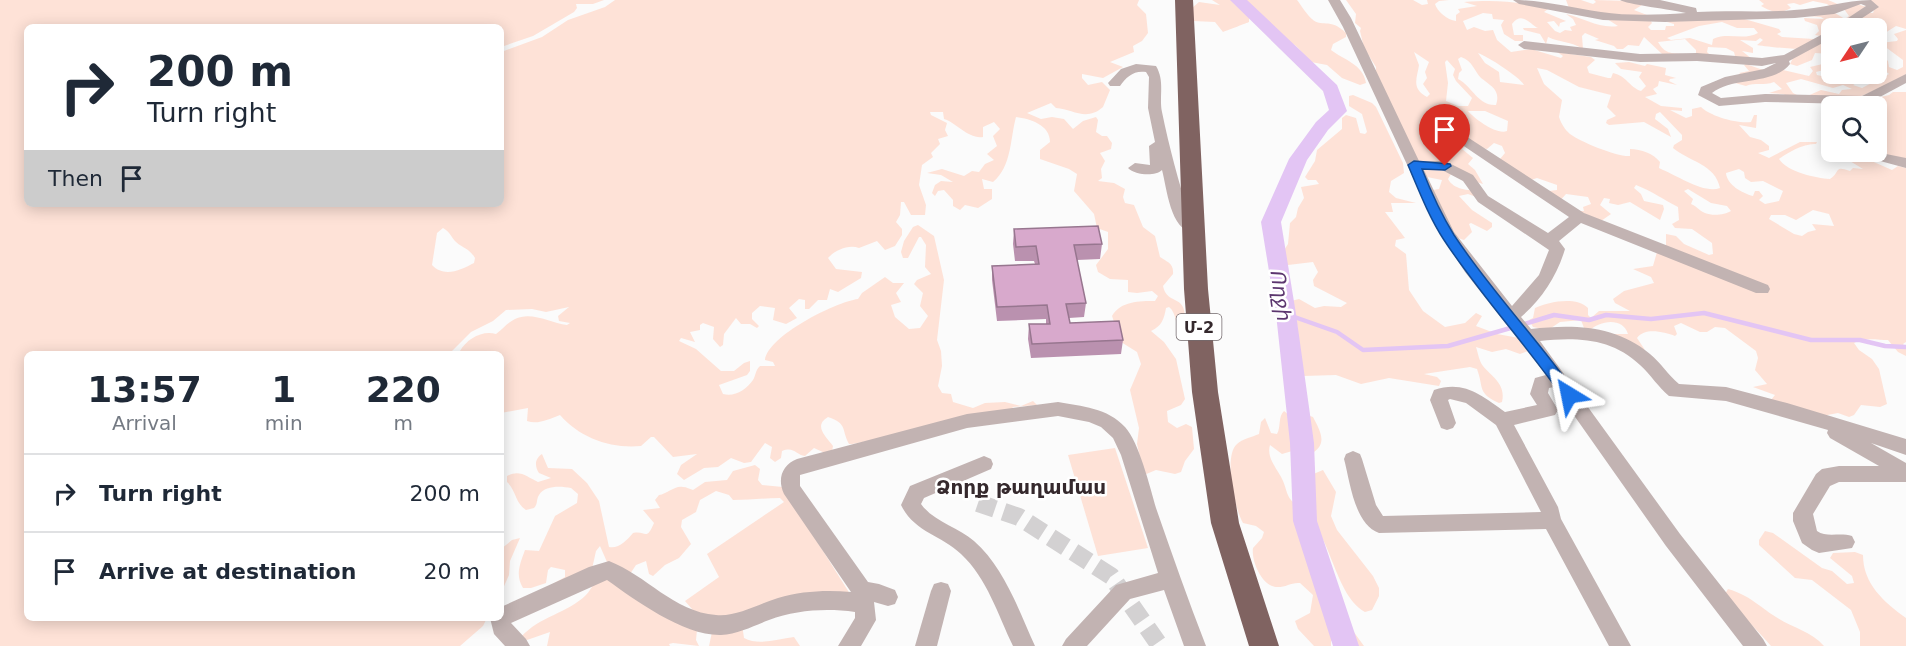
<!DOCTYPE html>
<html lang="en">
<head>
<meta charset="utf-8">
<style>
	body { margin:0; font-family:"DejaVu Sans","Noto Sans Armenian",sans-serif; background:#f2f2f3; color:#1f2937; height:100vh; display:flex; flex-direction:column; font-size:22px; white-space:nowrap }
	* { box-sizing:border-box; margin:0 }
	p { font-size:20px; color:#747a83 }
	.icon { flex:none; width:33px; height:33px; fill:none; stroke:currentColor; stroke-width:2; stroke-linecap:round; stroke-linejoin:round }
	.map { position:relative; flex:1; overflow:hidden }
	.panel { position:absolute; left:24px; top:351px; width:480px; height:270px; display:flex; flex-direction:column; background:#fff; border-radius:9px; box-shadow:0 3px 15px #0003 }
	.panel>* { flex:none }
	.top-card { position:absolute; left:24px; top:24px; width:480px; height:183px; border-radius:9px; box-shadow:0 3px 15px #0003; background:#fff; color:#1f2937; overflow:hidden }
	.needle { width:39px; rotate:235deg }
	.fabs { position:absolute; left:1821px; top:18px; display:grid; gap:12px }
	.fabs a { display:grid; place-items:center; width:66px; height:66px; border-radius:9px; background:#fff; box-shadow:0 3px 15px #0003; font-size:30px }
	.pin { position:absolute; display:grid; place-items:center; width:51px; height:51px; color:#fff; margin:-62px -26px; border-radius:50% 50% 50% 0; rotate:-45deg; box-shadow:0 0 6px #0007 }
	.pin .icon { rotate:45deg }
	.me { position:absolute; width:66px; margin:-33px; rotate:325deg; stroke-linejoin:round; filter:drop-shadow(0 0 4px #0008) }
	.turn { display:flex; align-items:center; gap:21px; height:126px; padding:0 24px; font-size:27px }
	.turn .icon { width:78px; height:78px; stroke-width:2.5 }
	.turn b { display:block; font-size:42px; line-height:51px }
	.then { display:flex; align-items:center; height:57px; padding:0 24px; background:#0003; gap:12px; font-size:22px }
	.eta { display:flex; justify-content:space-evenly; align-items:center; height:102px; text-align:center }
	.eta b { font-size:36px; font-weight:700; line-height:42px }
	ul { padding:0; list-style:none }
	li { display:flex; align-items:center; gap:18px; height:78px; padding:0 24px; border-top:2px solid #e0e1e3 }
	li div { flex:1 }
	li b { display:block; font-size:22px }
	li em { font-style:normal }
	.map>svg:first-child { display:block }
	.green { fill:#fee2d7; fill-rule:evenodd }
	.lines { fill:none; stroke-linecap:round; stroke-linejoin:round }
	.stream { stroke:#e3c5f4; stroke-width:4.5 }
	.river { fill:#e3c5f4; fill-rule:evenodd }
	.minor-tunnel { stroke:#d3d1d2; stroke-width:18; stroke-dasharray:18 9; stroke-linecap:butt }
	.minor { fill:#c2b3b2; fill-rule:evenodd }
	.highway { fill:#806361; fill-rule:evenodd }
	.wall { fill:#ba91af }
	.building { fill:#d8a9cc; stroke:#97768f; stroke-width:1.5 }
	.route { fill:#1a73e8; stroke:#114b97; stroke-width:1.5 }
	.labels { text-anchor:middle; dominant-baseline:central; stroke-width:5; stroke-linejoin:round; paint-order:stroke }
	.shield { fill:#fff; stroke:#72696c; stroke-width:1.5 }
	.shield-label { font-size:16px; font-weight:bold; fill:#35292d }
	.water-label { font-size:20px; font-style:italic; fill:#5c366f; stroke:#fff }
	.neighbourhood-label { font-size:20px; font-weight:bold; fill:#35292d; stroke:#fff }
</style>
</head>
<body>
<div class="map">
<svg width="1906" height="646" viewBox="0 0 1906 646">
	<rect width="100%" height="100%" fill="#fbfbfb"/>
	<g class="green">
		<path d="M0 0H604L593 4H576L577 8 574 12 533 36 501 47V27H27V204H501V52L542 37 568 20 605 7 615 0H1139L1137 5 1146 14 1148 33 1142 41 1133 46 1134 52 1110 62 1123 67 1103 78 1082 74V78L1088 85 1102 82 1110 90 1103 107C1086 122 1073 109 1056 108L1051 103 1027 113 1041 119 1052 117 1064 119 1073 129 1083 121 1096 117 1098 120 1096 132 1102 136H1107L1112 143 1111 149 1100 153 1105 161 1101 169 1102 178 1098 181 1114 183 1125 189 1123 197 1125 203 1134 205 1143 227 1155 236 1160 257C1167 262 1174 263 1173 274L1163 286C1167 306 1186 293 1185 320 1185 325 1186 329 1184 334H1181C1175 326 1177 313 1169 307L1166 308C1164 319 1162 326 1151 331L1164 342 1176 359 1185 399 1181 405 1167 411 1168 422 1177 428 1186 424 1192 427 1194 449 1185 461 1181 472 1175 474 1156 470 1144 475 1137 444 1139 428 1130 390 1141 364 1137 352 1121 342 1112 316C1121 301 1139 301 1155 301L1158 296 1152 291 1137 293 1128 292V280L1110 279 1098 272 1096 265 1108 249V232L1097 228 1094 214 1074 191 1077 174 1069 169 1040 159V150L1050 142C1050 125 1031 119 1016 117 1010 139 1012 166 993 182L982 179 984 189H992V199L978 208 965 205 960 210 953 206V200L944 190 938 191 935 196 932 193 935 185 941 181 953 182 941 175 927 173 942 169 964 176 972 171 979 172 985 164 994 160 987 154 997 146 993 136 1000 129 994 122 983 127V137C968 139 957 123 944 119L943 112H930L931 115 947 123 945 130 948 136 938 139 940 144 931 153 933 157 922 165 919 185 926 205 925 215H911L904 202H901L900 215 896 222 902 229V235L895 246 885 250 877 241 859 248C849 244 835 250 828 258L836 269 862 272 861 278 838 292 830 289 827 300H818L809 309H805V300L799 299 789 308 797 318 786 324 773 320 775 308 760 306 752 313V319L759 326 757 328 750 324H741L736 318 724 334 723 345 720 347 713 339 714 327 703 323 700 325V330L690 332 695 342 681 338 679 341 696 349 721 371H734L744 363 750 361V371L747 375 719 385 723 394C735 397 746 390 753 380 756 375 755 371 760 366H775L773 362 765 360C768 336 835 302 858 299L862 293 885 277 893 283H904L896 293 901 302 891 305 895 317 909 329 920 328 928 316 920 306 923 293 914 284 917 280 931 274 925 267 926 245 921 237H919L908 258H903L901 252 904 241 913 227 918 225 934 236 944 280 937 340 941 351 942 366 938 386 942 393 951 394 953 402 973 408 985 403 1005 402 1021 406 1033 401 1037 405 1013 407 1009 414 852 444H849C841 429 848 424 828 417 813 426 826 436 833 446L832 451 825 453 814 448 805 456C796 455 794 446 782 451L781 458 775 462 770 458 772 447 765 443 751 462 744 463 731 458 718 467 704 468 684 480 677 474 681 465 697 454 673 457 654 437H651L641 446C611 449 580 438 560 415 549 419 538 425 527 421L528 408 501 413V354H468L460 351C467 339 482 330 496 334 503 329 507 323 515 319 532 311 550 323 567 325L570 323 559 321 558 316 569 307 546 312 532 309 506 310 493 321 471 332 449 354H27V618H487L483 626 460 646H0ZM443 228C451 233 451 237 456 242 464 249 469 248 475 258L474 263C461 270 444 278 432 265L437 233Z"/>
		<path d="M1212 0H1297C1301 5 1307 15 1312 19 1321 28 1330 17 1346 33V37L1333 44 1331 50C1344 60 1363 64 1366 83L1360 85 1342 78 1327 65 1311 62 1296 46 1285 38 1275 28 1266 24 1263 19 1242 2 1234 3 1249 16V22C1247 23 1228 30 1223 32L1215 22 1193 21 1192 8 1199 2 1220 5Z"/>
		<path d="M1346 0H1413L1422 5 1428 4 1427 0H1449L1439 1 1435 4C1437 11 1447 20 1456 21V15L1460 12 1458 9 1477 6 1464 2C1495 0 1516 1 1548 9L1544 12 1566 21 1560 23 1559 27 1554 21 1547 22 1555 31 1560 33 1565 30 1572 31 1570 27 1576 25 1573 19 1566 14C1584 18 1599 29 1618 26L1607 19 1569 8 1566 0H1581L1593 4 1596 2 1594 0 1630 1 1642 5 1634 10 1647 15 1652 23 1648 27 1651 30H1665L1666 26H1674V24L1667 22 1671 20 1741 18 1779 29 1781 32 1777 34 1782 37 1814 39C1811 42 1806 47 1802 49 1799 50 1760 46 1757 45L1763 40 1760 38 1756 41 1740 40 1753 48V53L1742 51 1752 59 1735 56 1734 52 1726 48 1708 47 1707 52 1710 55 1692 54 1696 53V50L1685 39 1658 42C1665 54 1671 53 1683 54H1662L1644 37 1639 46 1628 45 1623 49H1617L1614 46 1595 40 1599 39 1585 33 1582 36 1583 49C1570 41 1561 43 1548 37L1546 44 1540 34 1524 30 1523 28H1538C1530 24 1522 11 1512 24L1514 35H1523V41H1515L1504 34 1501 25 1504 20 1493 19 1492 14 1483 13 1463 21 1467 30 1474 27 1485 31 1493 30 1497 40 1511 52 1531 49 1561 58 1563 56 1557 52 1591 57 1595 60 1587 67 1589 73 1608 78H1611L1613 73C1627 76 1629 87 1641 91L1646 86 1639 77 1642 72 1621 69 1615 63 1629 62 1645 66 1647 64 1666 68 1665 75 1676 78 1670 79 1669 81 1677 85 1659 81 1658 86 1653 89 1657 94 1645 97 1661 106 1682 108V111L1670 110 1686 118 1692 116V109L1701 107C1710 116 1737 124 1751 122L1754 115H1757L1756 128 1739 125 1750 137 1761 140 1769 146V150L1758 153 1769 158 1800 142H1817L1816 144C1805 143 1788 152 1779 159 1787 172 1816 178 1830 179 1841 172 1833 165 1850 171L1853 168 1863 169 1835 152H1851L1892 170 1898 166 1906 168V342L1903 344 1906 348V356L1898 352 1888 340C1878 340 1863 337 1854 343L1859 350 1872 359 1879 369 1887 404 1880 407 1861 405 1854 415 1849 417 1838 413 1817 417 1771 400 1775 395 1753 387 1767 384 1755 370 1758 358 1756 351 1725 328 1715 327 1707 332H1700L1681 323 1674 326 1677 334 1675 336C1664 332 1645 327 1637 338L1645 350 1612 334H1628C1623 317 1600 320 1589 331L1584 328 1581 320 1560 322 1548 330 1533 327 1529 320 1533 318 1535 308C1548 302 1576 296 1588 308V315L1591 318 1599 311H1630L1615 303 1613 299 1624 291 1654 283 1651 277 1633 269 1653 266 1657 252 1666 247V234L1676 236 1684 244 1709 255 1713 254 1712 243 1692 229 1675 228 1672 224 1679 220 1678 207C1664 200 1652 191 1636 185L1634 188 1641 194 1644 201 1663 205 1664 209 1660 220 1630 202 1618 205 1609 203 1610 199 1604 198 1600 205 1611 214 1601 221 1614 227 1579 211H1584L1583 207 1591 204 1588 197 1566 194 1558 203 1549 191 1557 190V185L1537 178 1528 181 1500 159 1505 153 1502 146 1494 143 1487 149 1466 145 1462 149 1473 158 1468 164 1475 170 1483 184 1451 174 1448 179C1454 190 1468 190 1479 191V198L1468 194 1459 196 1472 210 1492 223V227L1487 231 1471 223 1469 224 1472 232 1464 240C1447 236 1439 204 1433 190L1439 189 1442 180 1427 177 1423 173 1425 170 1419 165 1373 71 1376 70V67L1364 48 1360 31 1361 28 1355 23 1356 14ZM1722 22 1737 28H1754L1758 33C1744 41 1728 32 1713 39L1712 45 1690 38 1671 40 1667 38 1699 26ZM1414 52 1429 62 1425 72 1427 78 1423 84 1430 94 1427 97C1411 88 1417 79 1419 65ZM1478 53C1487 56 1520 77 1524 85L1500 82 1499 72 1485 63ZM1461 57C1473 61 1474 71 1481 78 1491 86 1501 90 1496 105 1478 106 1473 87 1458 79L1459 73 1462 70 1458 59ZM1447 60 1455 69 1453 75 1456 81 1472 98 1468 106H1458L1446 101 1448 83 1445 62ZM1537 68 1547 70 1579 87 1611 95 1607 107 1616 116 1607 120 1606 123 1609 125 1644 122 1671 137 1668 129 1655 119 1656 114 1660 112 1682 135V140L1674 145 1673 148C1690 162 1715 164 1720 188 1704 194 1678 176 1663 170L1659 168 1660 162C1654 154 1641 149 1630 149V156C1617 157 1581 142 1570 134 1565 130 1561 123 1559 117L1562 100 1544 84ZM1468 111H1485L1508 121 1507 131C1496 135 1475 119 1468 111ZM1739 169 1744 172 1745 178 1751 182 1763 181 1783 191 1779 201 1765 204 1759 200 1763 196 1759 191H1755L1753 196C1742 193 1727 185 1726 173ZM1688 189 1711 203 1727 206 1731 211C1725 215 1712 216 1705 213 1699 211 1697 206 1691 204L1693 199 1684 191ZM1813 210 1829 214 1834 226 1812 224 1816 230 1808 232 1802 236 1794 234 1769 219 1771 215H1785L1796 220Z"/>
		<path d="M1759 0H1828L1840 5 1831 7 1827 4 1813 1 1800 5 1794 3 1787 4 1791 8C1779 15 1772 12 1761 6L1764 4Z"/>
		<polygon points="1870,0 1906,0 1906,29 1896,26 1877,38 1876,28 1832,28 1831,54 1815,53 1812,60 1797,66 1790,64 1793,58 1820,36 1815,35 1819,31 1817,25 1805,21 1804,18 1824,19 1821,17 1808,16 1835,13 1845,19 1849,16 1844,9 1857,4 1867,7 1864,13 1873,13 1876,5"/>
		<path d="M1906 30V74L1897 81 1859 97H1805L1821 90 1839 94 1842 90 1852 89 1843 85 1833 88 1801 79 1786 83 1793 93 1799 96 1794 99 1783 94 1769 93 1782 89 1774 82C1764 86 1755 82 1746 86L1735 83 1742 75 1739 73 1749 71 1744 65 1746 64 1763 70 1775 64 1783 70 1809 76 1813 71 1810 67 1831 62V68L1816 72 1817 75 1831 78C1841 72 1871 79 1878 72V75L1865 78 1853 85 1862 88 1889 74 1877 64V49L1883 52 1882 55 1888 61 1889 67 1897 70 1903 67V60L1880 43 1897 41 1898 39 1894 34Z"/>
		<polygon points="1893,92 1906,92 1906,159 1875,152 1876,106 1868,106 1877,98 1889,95"/>
		<path d="M1353 95 1372 103 1376 107 1403 163 1404 173 1391 181 1389 192 1396 198 1416 203H1391L1393 212H1385L1405 238 1396 240 1395 246 1406 254 1409 290 1423 311 1445 327 1465 323 1476 313 1482 316 1476 326 1497 334 1519 338 1528 351 1520 354 1506 349 1492 352 1476 347C1478 353 1479 361 1483 366 1493 378 1506 384 1502 402L1499 403C1477 393 1484 388 1477 369L1470 367 1424 374 1437 377 1441 381 1439 386 1389 378 1361 384 1336 375 1303 376 1297 371 1298 329 1291 301 1299 299 1315 308 1324 306 1341 307 1347 303 1314 286 1313 280 1318 272 1313 262 1288 265 1282 259 1281 255 1288 244 1290 223 1296 217 1298 208 1304 198 1301 187 1319 184 1316 180H1308L1305 177 1315 161 1317 150 1342 129V118L1346 115 1356 118 1360 133 1365 134 1367 132 1362 114 1349 106V96Z"/>
		<path d="M1284 411 1300 424 1306 423 1310 416 1313 417C1319 429 1328 442 1314 452L1299 449 1282 454 1270 445C1266 459 1278 469 1283 481 1287 490 1286 496 1294 503 1309 498 1305 487 1311 475L1323 470 1336 492 1331 516 1337 530 1373 576 1379 588V596L1372 610 1365 612C1331 593 1331 519 1295 511L1305 526 1322 571 1345 613V620L1364 646H1343L1334 640 1331 641V646H1314L1298 629 1295 621 1310 613 1313 595 1300 583C1291 582 1285 588 1276 587 1262 586 1251 561 1253 548L1262 538 1264 532 1256 526 1243 523C1235 510 1223 456 1237 444 1242 439 1252 437 1259 434L1261 422 1265 418 1271 433 1277 434C1281 427 1278 416 1284 411Z"/>
		<polygon points="1115,448 1148,548 1098,556 1068,455"/>
		<path d="M542 454 548 468 572 469 587 483 599 501 609 547C619 549 627 540 633 533 646 530 646 542 654 523L643 510 660 508 655 500 659 495C667 494 675 485 683 487 687 487 689 489 693 490L705 482 727 480 733 471 755 465 760 469 758 480 762 485 783 487 850 594 742 624 744 638C759 646 777 639 794 637L800 646H709L712 632 685 601 719 577 707 554 784 502 780 498C764 498 749 500 733 500L729 495 716 491 700 500 696 512 682 520 681 527 691 544 679 558 665 565 653 576 649 574 646 561 636 565 630 574 697 630 696 640 699 646 673 643 669 644 670 646H547L550 632 527 640 521 637C540 616 568 613 586 595 592 589 601 571 607 562L600 546 596 551 592 569 538 592 565 577V570L551 567 548 570 546 583 531 588H523C515 575 520 564 525 550L539 551 555 516 577 503 578 494 571 488C561 486 545 485 539 495 536 500 538 504 534 508L526 510C515 503 516 490 507 482V476C520 469 527 477 538 482L551 478 539 473C535 467 534 459 542 454Z"/>
		<path d="M1765 531 1773 533 1822 568 1832 571 1847 584 1854 583 1852 576 1830 558 1833 553 1855 552 1863 555C1863 584 1884 602 1906 618V646H1860V632L1851 610 1812 580 1795 578 1759 545V540Z"/>
		<polygon points="520,538 510,561 509,575 501,593 501,549 512,540"/>
		<path d="M1728 589C1751 596 1757 605 1776 617 1792 628 1811 631 1824 646H1771C1756 628 1738 613 1725 594Z"/>
	</g>
	<g class="lines">
		<g class="stream">
			<polyline points="1286,314 1337,332 1363,350 1448,346 1514,327"/>
			<polyline points="1521,325 1554,315 1589,320 1606,315 1651,319 1704,313 1811,340 1860,340 1885,346 1906,347"/>
		</g>
		<polygon class="river" points="1230,0 1247,0 1337,85 1347,111 1328,130 1307,160 1281,222 1296,314 1314,443 1317,521 1359,646 1333,646 1293,521 1290,443 1276,314 1261,222 1289,159 1316,122 1329,110 1323,91"/>
		<polyline class="minor-tunnel" points="978,503 1019,517 1111,576 1160,646"/>
		<g class="minor">
			<path d="M1328 0H1340L1351 18 1419 161H1445L1473 175 1488 196 1548 233 1569 217 1443 132 1445 129H1455L1584 213 1768 285 1770 289 1768 293H1756L1581 223 1559 241 1565 249C1557 276 1542 299 1521 317L1531 329C1573 324 1616 325 1650 354 1661 363 1668 375 1679 384L1726 387 1787 403 1906 439V455L1871 443 1906 463V482H1839L1830 486 1813 514 1817 531C1827 538 1840 532 1852 536L1855 542 1852 548 1819 553 1812 550 1802 543 1793 521V513L1816 474 1822 469 1839 466H1879L1830 438 1827 433 1828 430 1726 401 1669 396C1658 387 1651 375 1640 365 1612 338 1576 337 1540 341L1680 534 1763 639 1767 646H1743L1666 546 1554 387 1549 388 1548 393 1558 410 1555 415 1514 425 1558 507 1561 519 1631 646H1609L1546 529 1379 533C1354 524 1350 481 1344 459L1346 454 1353 451 1360 454 1362 459 1376 505 1383 516 1541 512 1496 425 1466 403 1450 399 1448 400 1456 423 1453 428 1447 430 1441 428 1430 400 1434 390C1464 380 1481 395 1505 412L1537 405 1530 394 1535 378 1546 375 1465 272 1437 229 1343 27ZM1424 170H1442L1463 181 1478 202 1549 250 1539 275 1512 306 1454 232Z"/>
			<path d="M1513 0C1543 0 1571 8 1601 12 1628 16 1658 15 1686 13 1674 10 1625 4 1620 0H1660L1696 8 1697 12C1729 10 1762 13 1794 10 1821 9 1845 0 1871 0L1879 7 1847 28H1833L1866 6 1861 4 1834 14 1795 18 1665 22 1603 20 1519 4Z"/>
			<path d="M1832 29V38L1789 61 1790 64C1772 86 1734 76 1712 93L1721 98 1765 94 1862 96 1906 74V83L1863 106H1848L1849 104 1765 102 1719 106 1698 95 1701 87 1725 77 1764 69 1776 63 1762 66 1697 61 1640 62 1524 49 1518 45 1524 41 1640 54 1697 53 1762 58 1784 55Z"/>
			<path d="M1136 64 1156 66C1165 81 1159 96 1162 112 1169 147 1179 182 1189 216L1202 227 1199 231C1171 239 1167 188 1162 170 1155 177 1135 175 1128 168L1135 163 1150 165 1149 146 1155 142 1148 108 1149 77 1146 72C1134 70 1126 77 1120 86H1110L1108 83 1121 69Z"/>
			<polygon points="1856,152 1876,152 1906,158 1906,168 1858,155"/>
			<path d="M1058 402C1081 406 1108 408 1125 427 1139 442 1150 487 1156 508 1172 554 1188 600 1206 646H1184L1164 590 1130 599 1087 646H1062L1066 639 1116 585 1158 573 1121 455 1113 438 1101 427 1089 422 1058 416 967 428 800 475V486L868 582 879 584 895 590 898 597 895 604 888 606 874 602 876 620 861 646H838L855 618V612C826 608 796 610 769 620 753 626 738 634 721 635 684 636 635 600 607 580L511 623 526 639 530 646H505L494 634 490 618H501V607L589 567 609 561C646 575 674 612 716 615 737 617 758 604 778 598 802 591 826 590 851 592L784 494C777 479 782 465 797 459L967 414Z"/>
			<path d="M984 456 991 459 993 464 991 469 924 498 921 504C934 522 958 527 974 541 1004 567 1019 611 1035 646H1013C998 615 987 578 961 554 941 535 914 532 901 505L910 486Z"/>
			<polygon points="941,582 948,584 951,591 937,646 915,646 931,591 934,584"/>
		</g>
		<polygon class="highway" points="1175,0 1193,0 1208,289 1218,392 1239,523 1279,646 1249,646 1211,523 1192,392 1184,289"/>
	</g>
	<polygon class="wall" points="1014,229 1102,244 1100,259 1077,260 1086,303 1084,317 1069,318 1070,323 1123,340 1121,354 1031,358 1028,339 1029,324 1046,324 1046,319 997,321 992,280 992,266 1035,264 1034,261 1015,261 1013,244"/>
	<polygon class="building" points="1098,226 1102,244 1074,245 1086,303 1066,304 1070,323 1119,321 1123,340 1032,344 1029,324 1050,324 1047,305 997,307 992,266 1039,264 1036,246 1016,247 1014,229"/>
	<path class="route" d="M1414 161 1450 164 1451 166 1445 170 1422 169C1431 192 1441 214 1454 235 1490 290 1536 337 1574 391L1576 395 1574 399H1564C1526 344 1481 296 1444 240 1429 217 1419 191 1408 165Z"/>
	<g class="labels">
		<rect class="shield" x="1176.5" y="314" width="45" height="26" rx="4.5"/>
		<g class="shield-label">
			<text x="1199" y="327">Մ-2</text>
		</g>
		<g class="water-label">
			<text transform="translate(1281 296) rotate(82)">Ողջի</text>
		</g>
		<g class="neighbourhood-label">
			<text x="1021" y="487">Ձորք թաղամաս</text>
		</g>
	</g>
</svg>
<div class="fabs">
<a><svg class="needle" viewBox="-14 -14 28 28"><path d="M0-13l5 13h-10z" fill="#e53935"/><path d="M0 13l5-13h-10z" fill="#747a83"/></svg></a>
<a><svg class="icon" aria-label="search" viewBox="0 0 24 24"><circle cx="10" cy="10" r="6"/><path d="M15 15l6 6"/></svg></a>
</div>
<div class="pin" style="left:1445px;top:166px;background:#d93025"><svg class="icon" aria-label="arrive" viewBox="0 0 24 24"><path d="M6 21V4h12l-3 4 3 4H6"/></svg></div>
<svg class="me" style="left:1569px;top:395px" viewBox="-20 -20 40 40"><path d="M0-17L14 15 0 8-14 15z" fill="#1a73e8" stroke="#fff" stroke-width="4"/></svg>
<div class="top-card">
<div class="turn"><svg class="icon" aria-label="right" viewBox="0 0 24 24"><path d="M7 20v-9h11M14 6l5 5-5 5"/></svg><div><b>200 m</b>Turn right</div></div>
<div class="then">Then<svg class="icon" aria-label="arrive" viewBox="0 0 24 24"><path d="M6 21V4h12l-3 4 3 4H6"/></svg></div>
</div>
<section class="panel">
<div class="eta">
<div><b>13:57</b><p>Arrival</p></div>
<div><b>1</b><p>min</p></div>
<div><b>220</b><p>m</p></div>
</div>
<ul>
<li><svg class="icon" aria-label="right" viewBox="0 0 24 24"><path d="M7 20v-9h11M14 6l5 5-5 5"/></svg><div><b>Turn right</b></div><em>200 m</em></li>
<li><svg class="icon" aria-label="arrive" viewBox="0 0 24 24"><path d="M6 21V4h12l-3 4 3 4H6"/></svg><div><b>Arrive at destination</b></div><em>20 m</em></li>
</ul>
</section>
</div>
</body>
</html>
